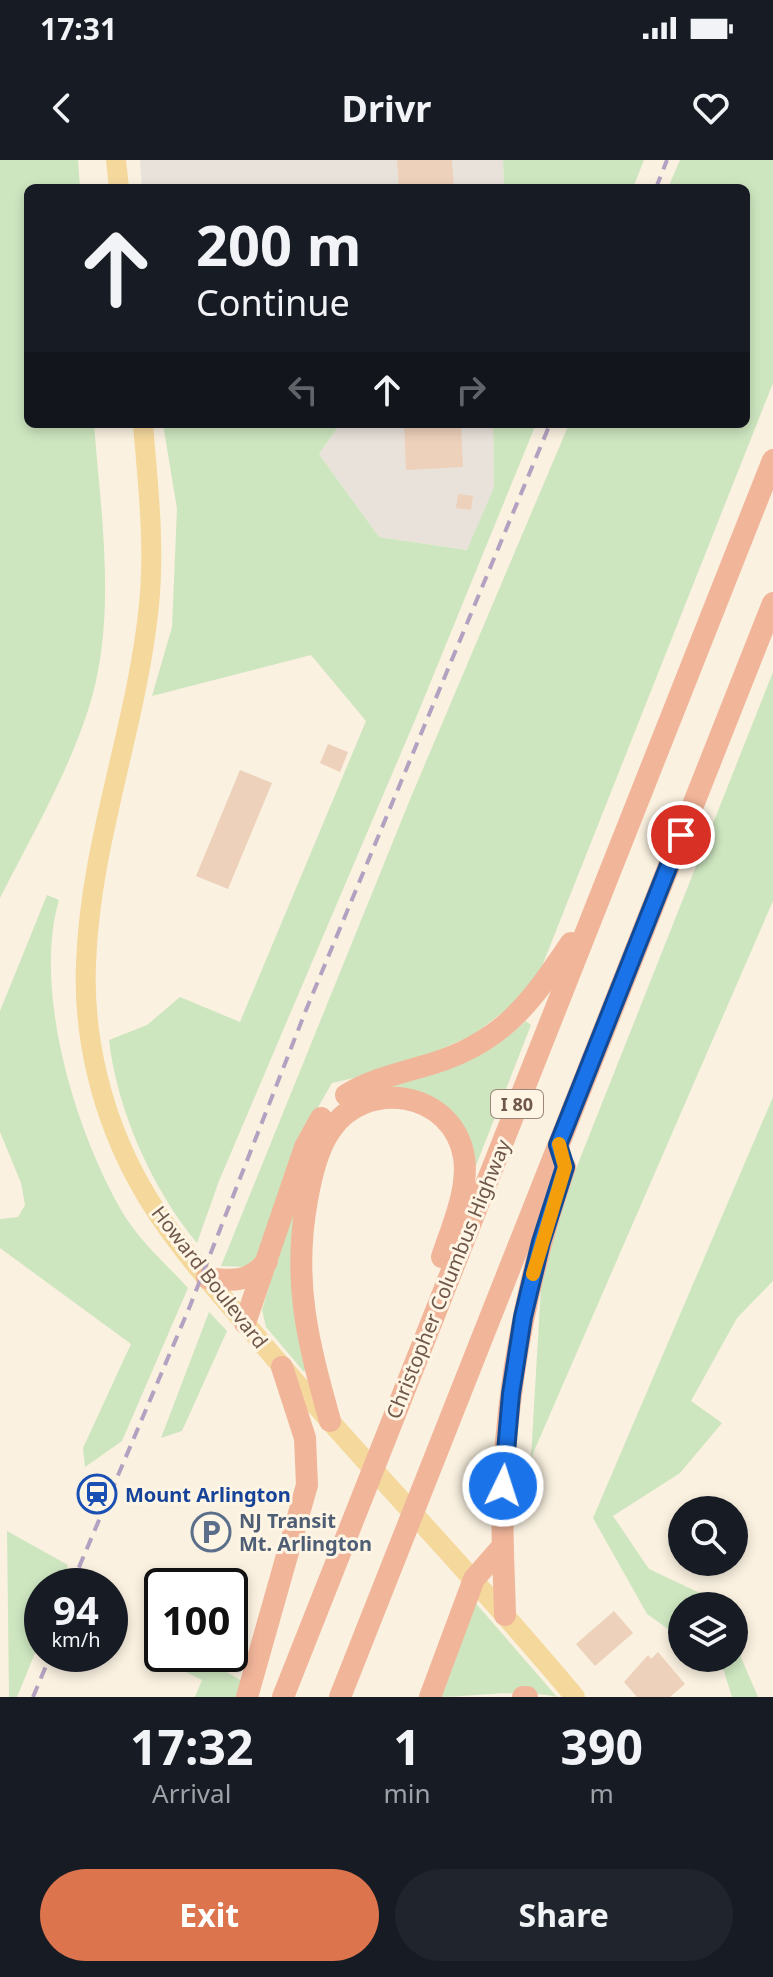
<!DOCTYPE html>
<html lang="en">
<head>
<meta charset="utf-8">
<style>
	body { margin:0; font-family:"Noto Sans",sans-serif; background:#20242c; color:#f1f3f6; height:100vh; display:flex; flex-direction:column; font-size:30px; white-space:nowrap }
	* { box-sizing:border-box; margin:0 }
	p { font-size:26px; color:#9ea1a6 }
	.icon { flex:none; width:44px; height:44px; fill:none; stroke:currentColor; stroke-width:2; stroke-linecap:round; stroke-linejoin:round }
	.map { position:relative; height:1537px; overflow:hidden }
	.drawer { display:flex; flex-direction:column; background:#171b24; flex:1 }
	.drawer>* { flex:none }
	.top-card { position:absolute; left:24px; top:24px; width:726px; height:244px; border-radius:12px; box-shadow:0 4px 12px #0003; background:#171b24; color:#f1f3f6; overflow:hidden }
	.tools { position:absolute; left:668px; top:1336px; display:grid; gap:16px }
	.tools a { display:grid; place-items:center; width:80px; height:80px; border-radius:50%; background:#171b24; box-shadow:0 4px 12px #0003; font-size:40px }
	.speed { position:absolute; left:24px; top:1408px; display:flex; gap:16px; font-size:40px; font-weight:700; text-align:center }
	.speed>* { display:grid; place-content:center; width:104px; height:104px; border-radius:50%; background:#171b24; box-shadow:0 4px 12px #0003; line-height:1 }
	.speed small { font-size:20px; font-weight:400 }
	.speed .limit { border:4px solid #111; border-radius:12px; background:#fff; color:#111 }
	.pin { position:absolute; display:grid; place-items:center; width:68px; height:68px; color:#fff; margin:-34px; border:4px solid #fff; border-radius:50%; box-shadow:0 2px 8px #0007 }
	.me { position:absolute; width:88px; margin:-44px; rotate:4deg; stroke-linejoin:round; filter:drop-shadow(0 0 6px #0008) }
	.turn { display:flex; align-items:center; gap:28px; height:168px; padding:0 40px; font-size:36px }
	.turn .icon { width:104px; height:104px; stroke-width:2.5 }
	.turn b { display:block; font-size:56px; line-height:68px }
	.lanes { display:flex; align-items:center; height:76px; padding:0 40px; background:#0003; justify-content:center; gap:40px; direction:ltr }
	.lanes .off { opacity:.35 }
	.eta { display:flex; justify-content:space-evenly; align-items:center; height:136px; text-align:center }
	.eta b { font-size:48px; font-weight:700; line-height:56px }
	.button { display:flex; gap:16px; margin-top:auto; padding:16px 40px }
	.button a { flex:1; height:92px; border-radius:48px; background:#dc744d; color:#fff; font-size:32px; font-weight:700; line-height:92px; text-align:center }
	.button a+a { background:#20242c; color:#f1f3f6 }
	.status { display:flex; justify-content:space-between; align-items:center; height:56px; padding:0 40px; background:#171b24; direction:ltr }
	.status svg { height:22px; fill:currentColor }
	header { display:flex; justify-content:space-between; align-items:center; height:104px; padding:0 40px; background:#171b24; font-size:36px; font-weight:700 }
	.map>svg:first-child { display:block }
	.industrial { fill:#e9e2db }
	.green { fill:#cee6c0 }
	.building { fill:#edd1ba }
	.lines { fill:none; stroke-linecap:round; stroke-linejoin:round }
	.major { stroke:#f5d89c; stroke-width:20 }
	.highway { stroke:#f1b59a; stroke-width:22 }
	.rail { stroke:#b4a1c1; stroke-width:4; stroke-dasharray:12 8; stroke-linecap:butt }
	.route-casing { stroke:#114b97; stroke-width:20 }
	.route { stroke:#1a73e8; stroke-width:14 }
	.slow { stroke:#f59e0b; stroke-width:14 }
	.labels { text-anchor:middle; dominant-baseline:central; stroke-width:6; stroke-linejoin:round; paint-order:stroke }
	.shield { fill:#fef5e5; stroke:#9a8778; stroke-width:2 }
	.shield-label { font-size:18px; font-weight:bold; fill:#6f5849 }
	.street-label { font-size:20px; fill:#6f5849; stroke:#fef5e5 }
	.transit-label { font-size:20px; font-weight:bold; fill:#164399; stroke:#fef5e5; text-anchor:start }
	.service-label { font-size:20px; font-weight:bold; fill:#4e5e75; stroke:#fef5e5; text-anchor:start }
</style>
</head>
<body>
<div class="status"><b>17:31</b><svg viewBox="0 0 49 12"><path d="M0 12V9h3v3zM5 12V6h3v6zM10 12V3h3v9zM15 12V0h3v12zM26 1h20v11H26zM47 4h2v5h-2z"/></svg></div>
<header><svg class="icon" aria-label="back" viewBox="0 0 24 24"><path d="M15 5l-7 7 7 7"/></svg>Drivr<svg class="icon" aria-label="heart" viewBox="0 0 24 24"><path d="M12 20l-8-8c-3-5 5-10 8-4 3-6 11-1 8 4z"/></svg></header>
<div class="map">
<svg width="773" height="1537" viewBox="0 0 773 1537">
	<rect width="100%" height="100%" fill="#faf1e0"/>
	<g class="industrial">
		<polygon points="140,0 503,0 504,28 142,28"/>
		<polygon points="340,264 493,264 494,327 468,390 379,377 319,294"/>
	</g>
	<g class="green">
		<path d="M0 0H78L80 28H28V264H94C101 355 117 455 90 544 69 612 32 675 0 738Z"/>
		<polygon points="503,0 644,0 633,28 504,28"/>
		<polygon points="680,0 773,0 773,223 533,829 473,875 398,908 332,923 298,982 258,1096 245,1107 221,1106 411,637 569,264 746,264 746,28 668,28"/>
		<path d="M163 264H340L319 294 379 377 467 390 494 327 493 264H536L418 553 219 1021 197 1083C152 1029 117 950 109 880L147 865 180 837 240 862 366 561 311 495 152 536 172 467 177 349Z"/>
		<polygon points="773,512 773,741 531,1298 543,1092"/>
		<path d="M47 735 59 740C32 832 77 978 126 1058 142 1083 168 1106 188 1128L122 1281 85 1307 83 1288 131 1184 0 1088V1059L18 1057 25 1045 21 1023 0 972V851Z"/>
		<path d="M526 861 531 865 466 1031C469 1011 472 991 462 972 437 921 363 919 329 961 280 1021 292 1138 308 1208L304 1212 266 1167 262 1150C277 1102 301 983 335 951 354 934 378 929 401 922 447 908 490 895 526 861Z"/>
		<polygon points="773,937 773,1121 737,1158 691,1241 722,1263 680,1313 613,1356 649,1409 717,1441 719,1446 682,1446 682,1479 647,1454 593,1358"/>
		<polygon points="209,1152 227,1171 182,1271 161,1278"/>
		<polygon points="7,1371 68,1405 61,1426 42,1426 42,1476 17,1537 9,1537"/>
		<path d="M473 1440 557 1537C518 1528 478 1537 437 1537Z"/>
		<polygon points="734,1481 758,1537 732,1537 721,1502 714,1498 734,1498"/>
		<polygon points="199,1496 242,1521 238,1537 195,1537 202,1520 176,1507"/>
	</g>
	<g class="building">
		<polygon points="397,0 452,0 454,28 399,28"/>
		<polygon points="404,264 461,264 463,307 406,310"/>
		<polygon points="458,334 473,336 471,350 456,348"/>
		<polygon points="328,584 348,592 340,612 320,603"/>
		<polygon points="240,610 272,623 228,729 196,716"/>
		<polygon points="614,1451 633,1473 595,1506 576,1484"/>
		<polygon points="658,1492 685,1524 670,1537 637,1537 624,1522 648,1495 651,1499"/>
	</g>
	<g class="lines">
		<g class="major">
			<polyline points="116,0 119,28"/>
			<path d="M143 264C148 325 155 384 149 445 137 566 90 682 86 804 83 878 102 955 138 1021 170 1080 218 1131 261 1182 363 1303 474 1415 575 1537"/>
		</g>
		<g class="highway">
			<path d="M346 935C371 919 405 912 434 903 504 881 531 842 571 783"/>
			<path d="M207 1118C233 1121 249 1123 267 1101"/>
			<polyline points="245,1163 305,987 321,958"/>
			<path d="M330 1261C308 1182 292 1122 307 1040 311 1017 317 990 330 971 365 917 453 931 464 997 469 1029 452 1067 442 1097"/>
			<path d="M505 1455C504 1411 501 1369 503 1326 508 1217 529 1110 565 1007"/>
			<polyline points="247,1537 307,1325 305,1278 282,1207"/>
			<polyline points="283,1537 773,300"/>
			<polyline points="340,1537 773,443"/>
			<polyline points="430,1537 474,1419 502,1387"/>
			<polyline points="523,1537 527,1537"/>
		</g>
		<g class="rail">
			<polyline points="656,28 667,0"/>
			<polyline points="71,1426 190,1146 306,850 550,264"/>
			<polyline points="33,1537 51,1494"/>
		</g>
	</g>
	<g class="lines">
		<g class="route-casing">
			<polyline id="route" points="503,1326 511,1234 523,1157 541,1082 565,1007 558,985 681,675"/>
		</g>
		<use href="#route" class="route"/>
		<polyline class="slow" points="533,1114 565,1007 559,984"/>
	</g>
	<defs>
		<g id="station-ring" transform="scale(2)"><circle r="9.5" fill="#fef5e5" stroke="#1a4fb4" stroke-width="1.5"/><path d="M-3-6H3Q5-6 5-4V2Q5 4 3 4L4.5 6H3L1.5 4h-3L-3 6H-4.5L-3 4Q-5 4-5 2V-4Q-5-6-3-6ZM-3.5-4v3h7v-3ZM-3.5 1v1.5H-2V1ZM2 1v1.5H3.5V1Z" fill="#1a4fb4"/></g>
		<g id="parking-ring" transform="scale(2)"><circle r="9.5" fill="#fef5e5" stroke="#5c6f8a" stroke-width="1.5"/><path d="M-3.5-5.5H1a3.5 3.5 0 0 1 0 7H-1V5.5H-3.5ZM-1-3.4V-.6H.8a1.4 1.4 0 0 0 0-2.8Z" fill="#5c6f8a"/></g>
	</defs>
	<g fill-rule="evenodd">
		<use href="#station-ring" x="97" y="1334"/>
		<use href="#parking-ring" x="211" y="1372"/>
	</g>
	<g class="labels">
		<rect class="shield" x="491" y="930" width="52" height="28" rx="6"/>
		<g class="shield-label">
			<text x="517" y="944">I 80</text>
		</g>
		<g class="street-label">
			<text transform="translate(210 1117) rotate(52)">Howard Boulevard</text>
			<text transform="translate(448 1119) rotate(-68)">Christopher Columbus Highway</text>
		</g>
		<g class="transit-label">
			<text x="125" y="1334">Mount Arlington</text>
		</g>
		<g class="service-label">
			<text x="239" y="1360">NJ Transit<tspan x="239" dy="23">Mt. Arlington</tspan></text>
		</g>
	</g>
</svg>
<div class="tools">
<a><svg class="icon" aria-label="search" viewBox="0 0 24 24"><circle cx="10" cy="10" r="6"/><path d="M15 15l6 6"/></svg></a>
<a><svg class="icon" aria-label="layers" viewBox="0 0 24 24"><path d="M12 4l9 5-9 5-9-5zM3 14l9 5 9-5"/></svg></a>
</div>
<div class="speed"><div>94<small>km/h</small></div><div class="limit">100</div></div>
<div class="pin" style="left:681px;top:675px;background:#d93025"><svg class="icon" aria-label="arrive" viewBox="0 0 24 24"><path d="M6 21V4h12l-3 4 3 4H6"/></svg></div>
<svg class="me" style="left:503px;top:1326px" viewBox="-20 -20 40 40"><circle r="17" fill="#1a73e8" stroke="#fff" stroke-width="3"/><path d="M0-11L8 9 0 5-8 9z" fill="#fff"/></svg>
<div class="top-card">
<div class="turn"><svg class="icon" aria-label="ahead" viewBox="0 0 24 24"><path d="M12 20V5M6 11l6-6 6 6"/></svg><div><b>200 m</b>Continue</div></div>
<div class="lanes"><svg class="icon off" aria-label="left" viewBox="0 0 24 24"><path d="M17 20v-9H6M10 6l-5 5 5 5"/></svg><svg class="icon" aria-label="ahead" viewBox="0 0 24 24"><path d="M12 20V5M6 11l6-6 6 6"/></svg><svg class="icon off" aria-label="right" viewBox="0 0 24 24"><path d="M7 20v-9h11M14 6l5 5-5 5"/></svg></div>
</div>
</div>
<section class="drawer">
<div class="eta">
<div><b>17:32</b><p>Arrival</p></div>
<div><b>1</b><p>min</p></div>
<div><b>390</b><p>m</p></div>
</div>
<div class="button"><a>Exit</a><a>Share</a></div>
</section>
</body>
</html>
